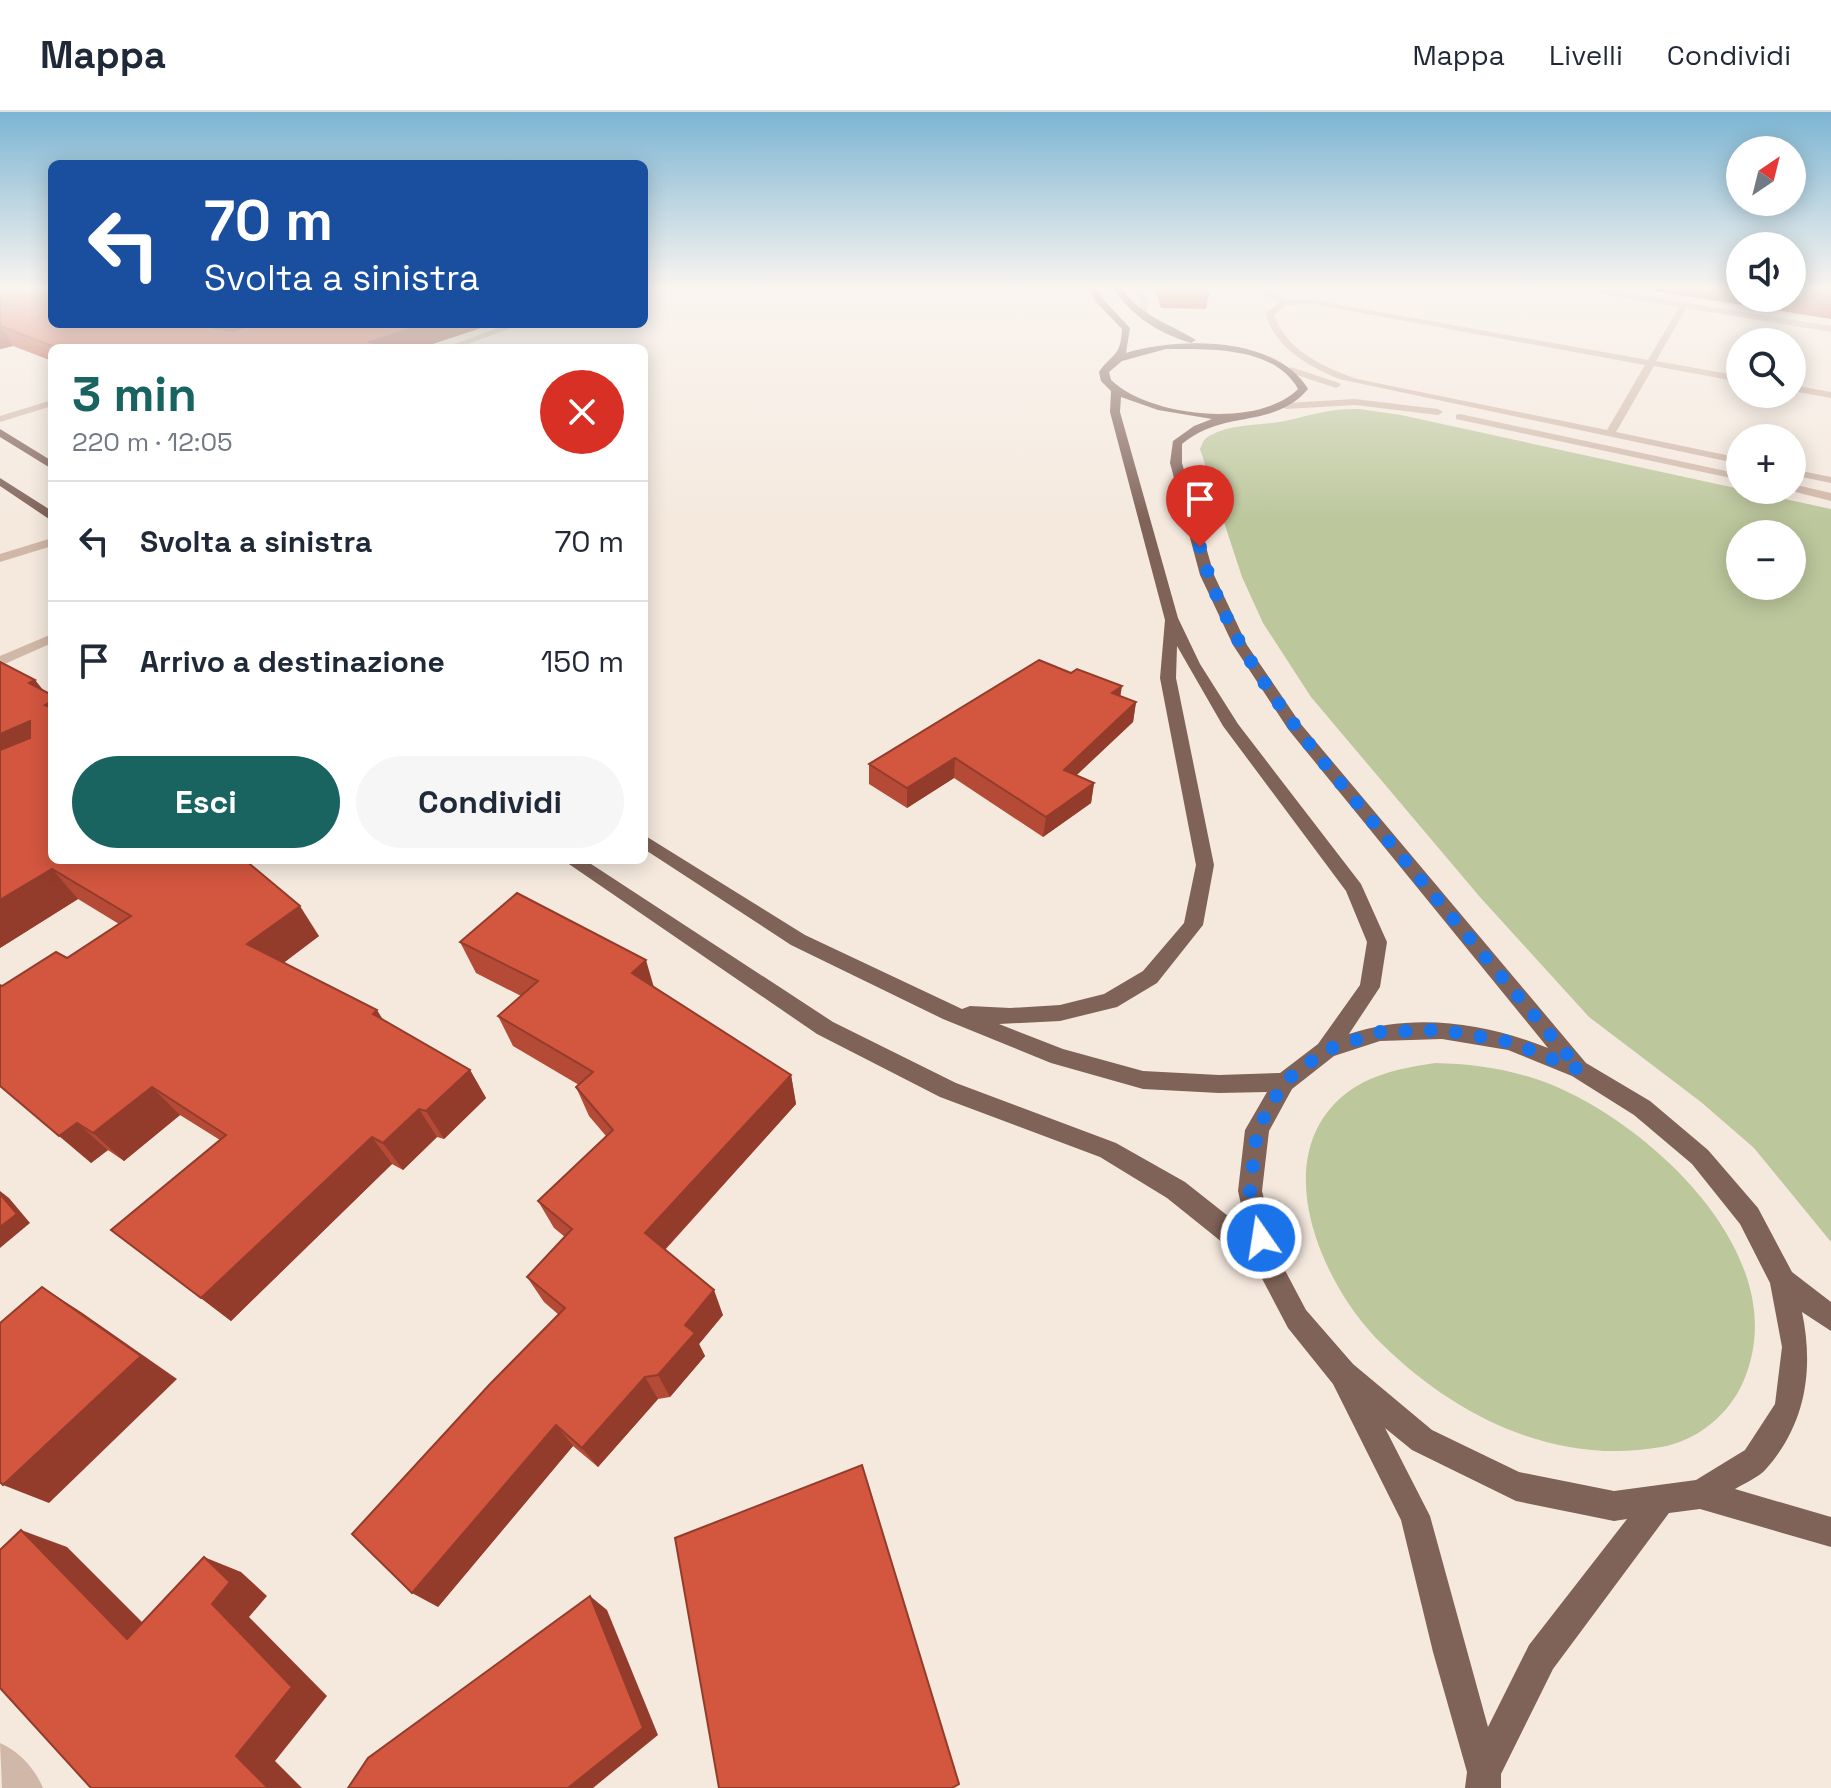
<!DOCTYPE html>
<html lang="it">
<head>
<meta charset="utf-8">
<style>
	body { margin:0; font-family:"Space Grotesk",sans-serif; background:#f6f6f7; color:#1f2937; height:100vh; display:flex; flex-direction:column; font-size:30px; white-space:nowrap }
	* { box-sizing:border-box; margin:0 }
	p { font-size:26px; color:#747a83 }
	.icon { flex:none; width:44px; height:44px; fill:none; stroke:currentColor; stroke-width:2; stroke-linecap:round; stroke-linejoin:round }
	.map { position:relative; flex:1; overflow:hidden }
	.details { position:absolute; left:48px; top:232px; width:600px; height:520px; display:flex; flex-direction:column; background:#fff; border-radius:12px; box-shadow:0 4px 20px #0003 }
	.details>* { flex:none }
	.guide { position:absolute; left:48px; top:48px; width:600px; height:168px; border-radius:12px; box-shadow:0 4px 20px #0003; background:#1a4fa0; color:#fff; overflow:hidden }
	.needle { width:52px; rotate:35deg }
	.tools { position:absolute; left:1726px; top:24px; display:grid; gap:16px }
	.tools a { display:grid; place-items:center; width:80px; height:80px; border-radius:50%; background:#fff; box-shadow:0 4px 20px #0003; font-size:40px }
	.pin { position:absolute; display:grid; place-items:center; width:68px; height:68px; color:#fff; margin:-82px -34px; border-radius:50% 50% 50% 0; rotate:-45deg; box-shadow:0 0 8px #0007 }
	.pin .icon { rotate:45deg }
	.me { position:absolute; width:88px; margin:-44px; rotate:347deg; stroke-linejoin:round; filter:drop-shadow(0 0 6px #0008) }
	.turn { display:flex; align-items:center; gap:28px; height:168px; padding:0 24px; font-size:36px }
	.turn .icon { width:104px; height:104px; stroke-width:2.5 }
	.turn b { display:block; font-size:56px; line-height:68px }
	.round { display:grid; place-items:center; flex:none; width:84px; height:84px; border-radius:42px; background:#f6f6f7 }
	.summary { display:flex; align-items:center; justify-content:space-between; height:136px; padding:0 24px }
	h1 { font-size:48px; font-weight:800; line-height:60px; color:#196361 }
	.primary-button { display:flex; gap:16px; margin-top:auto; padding:16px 24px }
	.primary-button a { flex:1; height:92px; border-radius:48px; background:#196361; color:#fff; font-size:32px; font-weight:800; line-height:92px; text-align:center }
	.primary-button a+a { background:#f6f6f7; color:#1f2937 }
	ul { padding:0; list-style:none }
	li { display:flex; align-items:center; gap:24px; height:120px; padding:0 24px; border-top:2px solid #e0e1e3 }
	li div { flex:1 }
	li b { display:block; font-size:30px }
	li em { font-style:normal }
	header { display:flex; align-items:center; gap:48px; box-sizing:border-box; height:112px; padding:0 40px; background:#fff; border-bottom:2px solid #e0e1e3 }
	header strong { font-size:38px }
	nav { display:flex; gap:44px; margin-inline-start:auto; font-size:28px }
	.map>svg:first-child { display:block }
	.green { fill:#bcc79c; fill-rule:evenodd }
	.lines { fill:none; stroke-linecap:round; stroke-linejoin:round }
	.minor { fill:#d0b7a8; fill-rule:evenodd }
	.major { fill:#7f6258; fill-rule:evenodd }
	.wall { fill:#b54a36 }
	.shaded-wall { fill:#943c2c }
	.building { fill:#d3563f; stroke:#943c2c; stroke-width:2 }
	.route { stroke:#1a73e8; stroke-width:14; stroke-dasharray:0 25.2 }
</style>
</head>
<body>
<header>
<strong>Mappa</strong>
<nav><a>Mappa</a><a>Livelli</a><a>Condividi</a></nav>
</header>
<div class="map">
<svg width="1831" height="1676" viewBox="0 0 1831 1676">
	<rect width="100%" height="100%" fill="#f5e9de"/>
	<g class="green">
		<path d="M1359 297 1401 303 1831 397V1130L1754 1036 1701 990 1589 905 1479 784 1311 585 1263 511 1242 465 1200 337C1203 330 1204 326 1211 323 1233 311 1261 314 1285 309 1311 303 1332 296 1359 297ZM1740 422H1792V474H1740Z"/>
		<path d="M1435 951C1477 952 1517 958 1557 975 1656 1018 1795 1147 1744 1268 1730 1302 1697 1329 1661 1335 1557 1354 1456 1305 1383 1233 1324 1177 1265 1048 1344 983 1370 962 1402 956 1435 951Z"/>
	</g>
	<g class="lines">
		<g class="minor">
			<polygon points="1133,174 1141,174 1148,189 1146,207 1139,205 1140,189"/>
			<path d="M1249 174H1261L1287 188H1313L1648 248 1679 195 1560 174H1581L1831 214V220L1686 196 1656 249 1740 264V270L1654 254 1616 320 1740 346V352L1339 267C1307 253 1277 237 1265 202L1279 190ZM1313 192 1645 253 1607 318 1357 267C1323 255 1287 239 1274 203L1286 193Z"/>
			<polygon points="509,212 522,212 457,236 443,236"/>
			<polygon points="1291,255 1339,271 1341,273 1336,276 1288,260"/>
			<polygon points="1792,273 1831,280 1831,286 1792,279"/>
			<polygon points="1355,287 1438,297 1443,300 1438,303 1355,293 1286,297 1281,294 1286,291"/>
			<polygon points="52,288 52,294 0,310 0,304"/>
			<polygon points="1460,302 1740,362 1740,368 1456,307 1456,303"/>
			<polygon points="1792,357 1831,365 1831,371 1792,363"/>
			<polygon points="1792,372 1831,381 1831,389 1788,378 1792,378"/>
			<polygon points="52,426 52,434 0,450 0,442"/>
			<polygon points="52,522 52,531 0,554 0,544"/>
			<path d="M0 1631C19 1639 35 1657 43 1676H2Z"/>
		</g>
		<g class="major">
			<path d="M1088 174H1096L1102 186 1130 216 1126 241C1178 225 1277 224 1308 277 1273 318 1225 296 1182 332V351L1214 463 1247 533 1300 611 1586 951 1650 989 1708 1038 1758 1096 1792 1160 1831 1190V1219L1802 1200C1814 1257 1806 1312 1766 1357 1759 1365 1745 1371 1735 1377L1831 1405V1435L1700 1397 1669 1401 1553 1557 1501 1662V1676H1465L1467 1660 1433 1540 1401 1408 1333 1272 1288 1216 1258 1159 1167 1086 1100 1045 940 985 817 922 563 748H585L833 910 956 971 1116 1031 1185 1070 1247 1119 1238 1079 1245 1018 1267 980 1219 981 1143 977 1051 951 943 907 791 833 644 737V723L805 823 962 897 970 894 1010 896 1060 893 1104 882 1143 859 1184 811 1196 753 1160 566 1165 508 1110 300 1111 279 1101 269 1099 260C1112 241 1121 245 1122 217L1095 189ZM1166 237C1209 237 1274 234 1298 277 1258 317 1150 305 1111 268L1109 260 1122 249ZM1121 285 1158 298 1212 307 1194 314 1173 329 1170 351 1200 463 1233 533 1288 617 1548 936C1485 911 1415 900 1349 922L1380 875 1387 830 1361 772 1238 612 1200 552 1178 506 1120 300ZM1177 534 1223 614 1346 779 1367 830 1360 873 1318 932 1280 961 1219 963 1143 959 1063 937 999 912 1060 909 1117 895 1157 871 1203 813 1214 753 1176 566ZM1442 927 1508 938 1572 964 1634 1003 1692 1052 1740 1112 1770 1171 1782 1235 1775 1292 1745 1338 1696 1368 1614 1379 1519 1360 1432 1318 1353 1252 1306 1198 1279 1147 1262 1079 1269 1019 1292 977 1334 944 1380 929ZM1385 1316 1412 1338 1516 1389 1614 1409 1627 1407 1529 1533 1488 1615 1430 1404Z"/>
			<path d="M1112 174H1120C1140 204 1168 211 1196 228L1191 231C1158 221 1131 204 1112 174Z"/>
			<polygon points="0,317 52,349 52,357 0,325"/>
			<polygon points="0,366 52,399 52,409 0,374"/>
		</g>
	</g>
	<g class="wall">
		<polygon points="0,174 52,212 493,212 420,236 52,236 52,249 13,234 0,237"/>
		<polygon points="1154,174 1204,174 1209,183 1206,197 1161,196"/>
		<polygon points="1623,174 1740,174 1740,186 1792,186 1792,174 1831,174 1831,207"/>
		<polygon points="0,550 35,568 42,578 52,748 319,824 283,851 470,958 486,986 444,1027 437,1025 403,1058 392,1052 231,1209 111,1118 220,1028 180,1003 124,1049 108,1038 91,1051 2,874 67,846 119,812 78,787 0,836"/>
		<polygon points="1120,584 1136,590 1133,610 1076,663 1094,671 1091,691 1043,725 954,666 907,696 869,672 869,652"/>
		<polygon points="460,830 654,875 791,963 796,992 665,1138 723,1203 699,1232 705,1244 670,1285 658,1287 598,1355 573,1334 438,1495 559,1203 544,1190 527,1165 565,1125 554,1116 538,1089 606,1024 589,1004 576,975 579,973 513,934 498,904 521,884 476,861"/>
	</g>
	<g class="shaded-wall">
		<polygon points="219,212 290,212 225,233 214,216 216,213"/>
		<polygon points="426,212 493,212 420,236 365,236 370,230"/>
		<polygon points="0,214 1,214 13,234 0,237"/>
		<polygon points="35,568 52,589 52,601 29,571"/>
		<polygon points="1122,574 1119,593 1112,581"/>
		<polygon points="1136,590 1133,610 1061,678 1064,658"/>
		<polygon points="30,609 52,637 0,663 0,622"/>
		<polygon points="955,646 954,666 907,696 907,676"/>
		<polygon points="1094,671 1091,691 1043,725 1046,705"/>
		<polygon points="52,757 78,787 0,836 0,788"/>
		<polygon points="300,794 319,824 269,862 247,832"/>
		<polygon points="646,848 655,879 632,861"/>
		<polygon points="377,898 395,927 373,902"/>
		<polygon points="470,958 486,986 444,1027 426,999"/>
		<polygon points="791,963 796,992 656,1147 645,1121"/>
		<polygon points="152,975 180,1003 124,1049 93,1021"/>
		<polygon points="419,997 437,1025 403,1058 383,1031"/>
		<polygon points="77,1011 108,1038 91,1051 59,1024"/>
		<polygon points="372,1025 392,1052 231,1209 201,1186"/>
		<polygon points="0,1079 9,1086 30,1111 0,1136"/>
		<polygon points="42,1175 81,1200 177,1267 49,1391 3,1373"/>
		<polygon points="714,1178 723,1203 699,1232 705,1244 670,1285 658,1263 685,1213"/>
		<polygon points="645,1265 658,1287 598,1355 582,1336"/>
		<polygon points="556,1313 573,1334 438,1495 412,1481"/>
		<polygon points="21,1418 67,1435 170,1538 127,1527"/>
		<polygon points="204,1445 241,1460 267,1484 249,1505 327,1584 275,1649 302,1676 268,1676 236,1644"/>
		<polygon points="590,1484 607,1498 658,1623 593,1676 568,1676"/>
	</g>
	<g class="building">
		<polygon points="0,174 52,174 52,212 219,212 216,213 214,216 233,219 254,212 426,212 370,230 378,232 365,236 69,236 62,233 55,235 0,214"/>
		<polygon points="1161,174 1204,174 1209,183 1164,182"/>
		<polygon points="1792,174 1831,174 1831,182 1792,177"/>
		<polygon points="1039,548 1071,561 1077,557 1122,574 1112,581 1136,590 1064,658 1094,671 1046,705 955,646 907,676 869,652"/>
		<polygon points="0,550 35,568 29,571 52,583 52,589 45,593 52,596 52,748 245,748 300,794 247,832 377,898 373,902 470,958 426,999 419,997 383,1031 372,1025 201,1186 111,1118 226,1023 152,975 93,1021 77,1011 59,1024 0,974 0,873 2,874 56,840 67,846 131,804 52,757 0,788 0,638 30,626 30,609 0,622"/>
		<polygon points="517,781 646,848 632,861 791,963 645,1121 714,1178 685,1213 695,1221 658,1263 645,1265 582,1336 556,1313 412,1481 352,1422 490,1272 565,1196 527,1165 572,1117 538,1089 613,1018 576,975 593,960 498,904 538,869 460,830"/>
		<polygon points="0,1082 17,1102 0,1115"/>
		<polygon points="42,1175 141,1244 3,1373 0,1370 0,1211"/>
		<polygon points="862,1353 959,1672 952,1676 719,1676 675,1426"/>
		<polygon points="21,1418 127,1527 204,1445 230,1470 212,1492 292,1575 236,1644 268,1676 91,1676 0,1576 0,1438"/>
		<polygon points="590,1484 643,1616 568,1676 348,1676 368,1646"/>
	</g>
	<linearGradient id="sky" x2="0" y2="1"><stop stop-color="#7cb5d3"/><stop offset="0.43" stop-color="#faf5f0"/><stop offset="1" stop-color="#faf5f0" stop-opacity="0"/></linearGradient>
	<rect width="1831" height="409" fill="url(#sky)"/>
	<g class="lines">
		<path class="route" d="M1200 435C1229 543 1307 630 1377 715 1444 796 1512 877 1580 958L1510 930 1442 918 1380 920 1326 938 1284 970 1257 1018 1250 1079 1261 1126"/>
	</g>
</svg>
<div class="tools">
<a><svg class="needle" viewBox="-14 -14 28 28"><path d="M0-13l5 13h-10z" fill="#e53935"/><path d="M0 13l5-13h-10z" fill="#747a83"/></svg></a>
<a><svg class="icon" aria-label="sound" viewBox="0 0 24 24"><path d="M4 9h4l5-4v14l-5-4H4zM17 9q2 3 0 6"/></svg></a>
<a><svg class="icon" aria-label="search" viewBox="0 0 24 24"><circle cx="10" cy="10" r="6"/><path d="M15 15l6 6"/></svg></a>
<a>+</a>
<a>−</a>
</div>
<div class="pin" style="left:1200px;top:435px;background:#d93025"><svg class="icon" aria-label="arrive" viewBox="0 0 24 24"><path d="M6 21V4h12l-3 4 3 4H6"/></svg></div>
<svg class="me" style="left:1261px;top:1126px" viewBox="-20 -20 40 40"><circle r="17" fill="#1a73e8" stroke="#fff" stroke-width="3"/><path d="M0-11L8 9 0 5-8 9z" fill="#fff"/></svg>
<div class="guide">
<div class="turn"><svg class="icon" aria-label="left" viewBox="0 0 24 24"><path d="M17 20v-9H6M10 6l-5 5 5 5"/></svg><div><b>70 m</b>Svolta a sinistra</div></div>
</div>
<section class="details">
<div class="summary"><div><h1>3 min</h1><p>220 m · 12:05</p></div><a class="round" style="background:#d93025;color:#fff"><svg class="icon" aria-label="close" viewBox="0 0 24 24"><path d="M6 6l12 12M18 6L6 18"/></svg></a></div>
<ul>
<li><svg class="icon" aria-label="left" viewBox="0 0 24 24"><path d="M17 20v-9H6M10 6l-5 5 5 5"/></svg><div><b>Svolta a sinistra</b></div><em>70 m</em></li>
<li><svg class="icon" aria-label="arrive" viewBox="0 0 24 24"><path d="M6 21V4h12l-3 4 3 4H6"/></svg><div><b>Arrivo a destinazione</b></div><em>150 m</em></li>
</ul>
<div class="primary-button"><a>Esci</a><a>Condividi</a></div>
</section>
</div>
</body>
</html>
